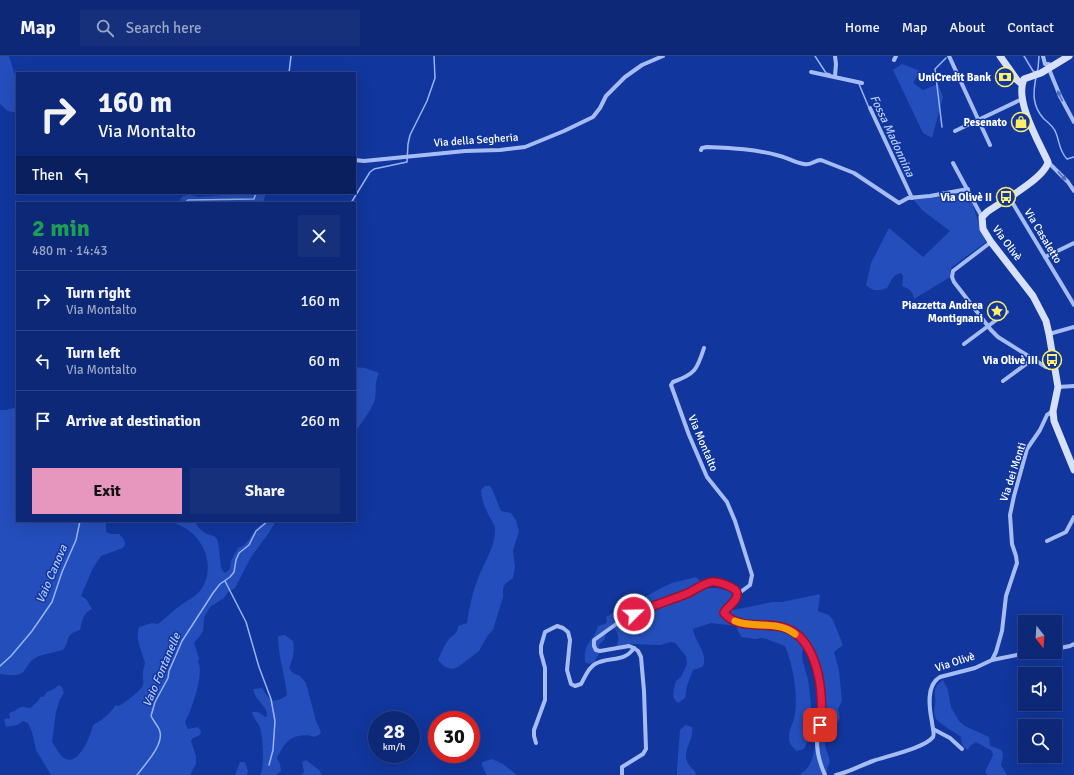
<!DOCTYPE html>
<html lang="en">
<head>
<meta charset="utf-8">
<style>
	body { margin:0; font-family:Signika,sans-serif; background:#16307b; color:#f1f3f6; height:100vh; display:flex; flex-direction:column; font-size:15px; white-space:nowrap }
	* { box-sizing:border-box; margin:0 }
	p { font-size:13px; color:#9aa6c5 }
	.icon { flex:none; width:22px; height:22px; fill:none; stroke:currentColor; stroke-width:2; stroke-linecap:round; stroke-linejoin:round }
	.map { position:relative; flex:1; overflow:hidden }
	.sheet { position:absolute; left:16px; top:146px; width:340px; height:320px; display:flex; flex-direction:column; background:#0d2876; border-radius:0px; box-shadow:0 4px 16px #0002,0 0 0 1px #2d4488 }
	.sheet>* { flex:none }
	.top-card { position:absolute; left:16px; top:16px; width:340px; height:122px; border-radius:0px; box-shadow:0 4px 16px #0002,0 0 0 1px #2d4488; background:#0d2876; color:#f1f3f6; overflow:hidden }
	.needle { width:26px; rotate:163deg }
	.buttons { position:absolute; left:1018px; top:559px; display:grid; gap:8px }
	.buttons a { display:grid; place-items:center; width:44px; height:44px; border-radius:0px; background:#0d2876; box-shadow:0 4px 16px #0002,0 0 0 1px #2d4488; font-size:20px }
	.speed { position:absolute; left:368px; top:655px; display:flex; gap:8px; font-size:20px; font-weight:700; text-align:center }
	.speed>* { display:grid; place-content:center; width:52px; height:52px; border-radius:50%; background:#0d2876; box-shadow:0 4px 16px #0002,0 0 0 1px #2d4488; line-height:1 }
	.speed small { font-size:10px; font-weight:400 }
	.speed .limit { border:6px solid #d22; background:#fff; color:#111 }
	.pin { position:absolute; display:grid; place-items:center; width:34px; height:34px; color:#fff; margin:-17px; border-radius:8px; box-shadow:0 2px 6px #0006 }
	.me { position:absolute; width:44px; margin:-22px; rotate:67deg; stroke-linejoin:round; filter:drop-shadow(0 0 3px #0008) }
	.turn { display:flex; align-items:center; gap:14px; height:84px; padding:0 16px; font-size:18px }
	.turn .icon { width:52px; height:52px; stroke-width:2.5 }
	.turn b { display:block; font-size:28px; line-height:34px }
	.then { display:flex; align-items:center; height:38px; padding:0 16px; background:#0003; gap:8px; font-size:15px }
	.round { display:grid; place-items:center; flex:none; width:42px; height:42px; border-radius:0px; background:#16307b }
	.headline { display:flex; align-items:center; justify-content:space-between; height:68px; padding:0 16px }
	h1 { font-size:24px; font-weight:700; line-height:30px; color:#1e9e55 }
	.button { display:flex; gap:8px; margin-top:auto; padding:8px 16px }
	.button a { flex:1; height:46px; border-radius:0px; background:#e797bd; color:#111; font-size:16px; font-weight:700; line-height:46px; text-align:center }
	.button a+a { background:#16307b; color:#f1f3f6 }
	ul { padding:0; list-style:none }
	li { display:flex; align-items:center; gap:12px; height:60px; padding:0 16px; border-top:1px solid #2d4488 }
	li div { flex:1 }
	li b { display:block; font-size:15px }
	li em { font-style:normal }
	header { display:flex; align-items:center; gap:24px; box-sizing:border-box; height:56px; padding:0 20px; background:#0d2876; border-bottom:1px solid #2d4488 }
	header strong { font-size:19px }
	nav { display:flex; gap:22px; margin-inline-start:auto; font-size:14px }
	.search { width:280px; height:36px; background:#16307b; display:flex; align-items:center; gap:10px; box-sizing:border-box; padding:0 14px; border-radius:0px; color:#9aa6c5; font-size:15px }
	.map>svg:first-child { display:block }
	.green { fill:#244ebb }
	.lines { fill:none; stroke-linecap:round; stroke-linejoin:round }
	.stream { stroke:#98b4f8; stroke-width:1.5 }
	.street { stroke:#a6bcf5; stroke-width:4 }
	.secondary { stroke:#d7e1fd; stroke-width:7 }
	.oneway { fill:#4d6cc0 }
	.route-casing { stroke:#92132f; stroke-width:10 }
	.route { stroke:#e11d48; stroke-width:7 }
	.slow { stroke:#f59e0b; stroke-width:7 }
	.labels { text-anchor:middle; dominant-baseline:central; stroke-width:3; stroke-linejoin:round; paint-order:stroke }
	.poi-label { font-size:11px; font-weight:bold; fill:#fff; stroke:#11369d; text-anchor:end }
	.street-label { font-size:11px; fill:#fff; stroke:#11369d }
	.water-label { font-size:12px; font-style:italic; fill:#b3c8fb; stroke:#11369d }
</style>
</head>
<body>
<header>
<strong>Map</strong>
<div class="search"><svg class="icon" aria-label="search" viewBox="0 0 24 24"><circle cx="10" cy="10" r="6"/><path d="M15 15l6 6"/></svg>Search here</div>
<nav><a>Home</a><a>Map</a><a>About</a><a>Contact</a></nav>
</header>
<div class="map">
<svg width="1074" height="719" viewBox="0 0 1074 719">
	<rect width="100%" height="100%" fill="#11369d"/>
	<g class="green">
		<polygon points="0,0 9,0 17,26 17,57 8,55 0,48"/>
		<polygon points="902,8 920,15 913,27 923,34 938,28 943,41 932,82 923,77 893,14"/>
		<path d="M967 134C975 151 978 170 986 186L952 211 950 215V221L914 243C913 235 909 233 902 230L903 220 901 217C892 219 891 226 887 232 878 235 873 236 866 229L871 207 889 172 923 201 950 175 922 154 913 143H927Z"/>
		<polygon points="246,137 266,137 263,147 179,147 181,142 183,140 189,139 200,141"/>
		<path d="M355 311 365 312 379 317C373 330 378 336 374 346 370 356 362 366 355 376Z"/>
		<path d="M17 351V465H106V476L110 478H119C124 483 127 486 123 492L101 500 93 512 81 540 86 543 92 553C83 557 82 565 80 574 63 580 72 582 63 594 53 597 40 598 32 604 29 607 27 611 24 615 20 621 7 619 0 618V354H6Z"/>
		<path d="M485 430H490L492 433 501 455 511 457 516 464 519 475 513 495 515 511 513 522 505 528 503 533V541L493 574 488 579 479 595 458 611 452 613 445 611 438 604C441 597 444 589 449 583 453 579 458 577 458 570L467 567C469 553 472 538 477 525 483 508 495 492 495 474 495 468 491 464 489 460 485 452 481 442 481 434Z"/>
		<path d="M172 465H194C197 469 200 474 205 477 209 479 214 479 217 483 219 486 220 507 222 514L225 517 230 513 231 505 238 492C255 487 250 465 276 465L268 478 251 501 235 532 228 536 224 542 210 551 204 562 203 575 200 580 194 587 199 602 198 606C205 616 191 656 185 666L188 673 198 671 201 675 200 679 193 682 191 685 196 700V708L190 719H51L36 694 32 676 28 667 23 665 17 669 6 671 4 663 10 662 9 658 11 656C19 655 17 648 29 652L32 651C34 647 39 646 40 641H43L47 636 54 633 59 629 62 631 64 637 60 643 56 656 52 686C56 691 60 701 66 703 79 709 91 679 93 669 103 664 109 658 116 649L119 650C124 647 141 635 143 629 144 625 142 620 143 617 143 612 146 609 144 604 141 593 135 583 139 571L152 567 158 568C168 560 177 551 187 545 191 542 196 540 199 536 215 517 208 488 188 474 183 471 177 468 172 465Z"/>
		<path d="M696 521 700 525 701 529 706 532H717L733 536 734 544 726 551 734 554 772 546H782L820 538 818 555 829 559 833 564 843 589 834 596 839 614 841 634 842 645 838 653 840 662 836 668 828 670C827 675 825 682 825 687 825 697 834 703 827 712V719H799C802 717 806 714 808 711 820 696 819 636 815 618 813 610 809 602 806 595L803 593C800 602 806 614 808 623 811 646 815 672 804 693L797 695C793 692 789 688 789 683 788 675 794 666 795 658 798 638 793 609 785 590L766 583 761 582 755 583 741 581 736 570 711 567 693 573C695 586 706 594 704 608L702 611 693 614 687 630 685 642 678 647C670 641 674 634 676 625L681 621 687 608 686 600 675 587 671 586 660 589 631 588 614 593C620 584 620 580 614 572L607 575 604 584 599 589V598L594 606 589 608 585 606C583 586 593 587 598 570L605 568 607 565 606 561 613 557 636 550 641 543 663 531 672 527Z"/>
		<path d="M285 579 293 585C295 594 293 603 289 612L293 617 300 620 306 627 316 665 321 676 319 679 314 681C307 677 292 680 287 686 283 690 280 696 277 702L280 708 281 715 276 719H260C265 712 263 678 259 669 257 665 254 664 252 656 257 655 261 657 265 661L267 660C268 650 255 645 253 633L262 632C270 645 273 649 287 639 285 619 278 600 278 580Z"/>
		<path d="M943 624 948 634 951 651 959 665 965 670 989 681 990 690C1005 694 1004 695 1001 709L1007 719H988L985 716 993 699 992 695 976 686 970 690 968 694C963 692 961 687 961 681 953 675 944 671 937 664 933 660 934 654 935 649 937 638 930 633 943 624Z"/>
		<path d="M685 669 692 671C695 687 675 699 695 715L696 719H677V712L680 674Z"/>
		<polygon points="492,703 503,708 517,719 487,719 482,710 482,706"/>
		<polygon points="306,704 319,714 322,719 301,719 304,716 302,706"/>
		<polygon points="240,706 245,706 248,715 247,719 235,719"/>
	</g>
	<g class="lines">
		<g class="stream">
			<polyline points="815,0 826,17 830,18"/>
			<polyline points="1024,0 1033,15 1036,16"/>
			<polyline points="1037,15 1038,13 1039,0"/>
			<polyline points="289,17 291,0"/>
			<path d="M1036 21C1033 37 1032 50 1044 63 1049 67 1054 71 1056 77 1060 87 1059 95 1067 103L1074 101"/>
			<polyline points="859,28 869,52"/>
			<polyline points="942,71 935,13 946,2"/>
			<polyline points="185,147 188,144 254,143 256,137"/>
			<polyline points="351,147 370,116 374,113 407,106 408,88 410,79 427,45 435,22 434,0"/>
			<polyline points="225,525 246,566 259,611 271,643 275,665 273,694 269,709"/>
			<polyline points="0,610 11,600 32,575 52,546 62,516 76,484 80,465"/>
			<path d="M137 719C145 708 166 687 159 673 157 669 153 664 151 660L155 646 168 622 169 615 182 585 213 537 220 528 230 521 234 516 236 504 239 497 249 489 256 475 268 465"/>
		</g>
		<g class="street">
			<polyline points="949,0 990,89"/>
			<polyline points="1043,0 1045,8 1049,8 1052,11"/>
			<polyline points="894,4 896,0"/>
			<polyline points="1049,13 1060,40 1074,66"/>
			<polyline points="811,16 862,27"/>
			<polyline points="835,20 836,8 835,0"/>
			<polyline points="870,52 912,142"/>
			<polyline points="955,75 1022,43"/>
			<path d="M701 94 702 92 707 91C732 92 756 93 780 100 788 102 796 107 804 108 810 110 815 104 821 104L854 117 899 147 908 142 930 140 968 133"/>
			<polyline points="355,104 364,105 465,95 500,94 525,91 564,75 593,61 600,52 606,40 625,21 642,9 663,0"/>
			<polyline points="1048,106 1068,126 1074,135"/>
			<polyline points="953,107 982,161"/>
			<polyline points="1009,141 1074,249"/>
			<polyline points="991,186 953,215 952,221 954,226 991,274 998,281 1046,311 1054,312"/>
			<polyline points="1045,201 1074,187"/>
			<polyline points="1049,278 1074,271"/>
			<polyline points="964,288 1007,256"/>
			<path d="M704 292C697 314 695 318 673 326L671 329 689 379 707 421 727 446 735 465 752 519 750 529 738 538"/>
			<polyline points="1003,325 1033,303"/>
			<polyline points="1058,331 1074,330"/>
			<polyline points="1047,485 1066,476 1074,461"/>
			<polyline points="1055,593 1070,590 1074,588"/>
			<polyline points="992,604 996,596 1002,575 1006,540 1017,507 1016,500 1012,488 1010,459 1014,440 1027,393 1040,374 1047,359 1053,355"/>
			<polyline points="933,673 950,682 962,693"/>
			<path d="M536 687 534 680V674L545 644V612L541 597V590L545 576 557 570 563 572 568 576 570 584 567 614 571 628 575 630 581 628C585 621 588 612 595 608 609 600 624 607 634 592"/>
			<path d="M622 719V711L643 698 646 693 644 635 641 601 638 595 634 592 629 590 600 595 596 594 594 590V584L626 561 658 547 684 538 706 527 711 526 720 527 733 532 737 535V541L725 554 724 557C743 580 779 558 800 581 818 601 824 634 822 659 821 668 817 677 817 686 817 697 821 710 825 719"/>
			<path d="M836 719C850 716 861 709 873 705 887 700 925 692 933 681 935 677 932 670 932 666 929 651 926 629 940 621L975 612 992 604 1032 596"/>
		</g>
		<g class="secondary">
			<polyline points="1000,0 1017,24 1022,28"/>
			<path d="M1069 0 1041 17 1024 23C1014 44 1039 86 1048 106 1045 122 1001 146 987 156L982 161 983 173 991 186 1033 240 1046 265 1049 278 1058 331 1053 355 1054 365 1074 414"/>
		</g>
	</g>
	<defs><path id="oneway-solid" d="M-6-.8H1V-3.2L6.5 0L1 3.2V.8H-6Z"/></defs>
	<g class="oneway">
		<use href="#oneway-solid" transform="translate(1060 40) rotate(-115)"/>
		<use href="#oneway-solid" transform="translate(1062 120) rotate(48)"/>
	</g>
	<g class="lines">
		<g class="route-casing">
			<path id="route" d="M634 558C651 550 668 545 686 538 693 535 704 527 711 526 716 525 737 531 737 537 738 546 727 550 724 557 738 574 763 566 782 571 818 580 825 638 820 669"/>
		</g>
		<use href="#route" class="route"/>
		<path class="slow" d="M735 565C755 573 777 564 795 578"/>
	</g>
	<defs>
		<g id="bank-ring" transform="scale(1)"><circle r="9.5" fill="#11369d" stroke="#ffee6a" stroke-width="1.5"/><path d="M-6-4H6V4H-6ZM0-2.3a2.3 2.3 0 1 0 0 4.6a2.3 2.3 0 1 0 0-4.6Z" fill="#ffee6a"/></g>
		<g id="shop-ring" transform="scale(1)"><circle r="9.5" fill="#11369d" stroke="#ffee6a" stroke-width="1.5"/><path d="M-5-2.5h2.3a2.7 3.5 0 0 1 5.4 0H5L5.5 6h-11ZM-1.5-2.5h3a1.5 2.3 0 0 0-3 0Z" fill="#ffee6a"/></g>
		<g id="bus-ring" transform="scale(1)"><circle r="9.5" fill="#11369d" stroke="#ffee6a" stroke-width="1.5"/><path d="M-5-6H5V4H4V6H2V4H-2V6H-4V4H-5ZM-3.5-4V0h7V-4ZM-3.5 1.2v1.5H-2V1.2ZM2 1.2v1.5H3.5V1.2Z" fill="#ffee6a"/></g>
		<g id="sight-ring" transform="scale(1)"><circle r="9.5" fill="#11369d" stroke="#ffee6a" stroke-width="1.5"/><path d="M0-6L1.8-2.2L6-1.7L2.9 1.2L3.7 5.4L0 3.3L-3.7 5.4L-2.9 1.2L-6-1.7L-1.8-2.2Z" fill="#ffee6a"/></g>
	</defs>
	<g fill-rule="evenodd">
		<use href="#bank-ring" x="1005" y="21"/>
		<use href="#shop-ring" x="1021" y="66"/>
		<use href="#bus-ring" x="1006" y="141"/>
		<use href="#sight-ring" x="997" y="255"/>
		<use href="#bus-ring" x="1052" y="304"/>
	</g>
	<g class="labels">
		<g class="poi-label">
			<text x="991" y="21">UniCredit Bank</text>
			<text x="1007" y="66">Pesenato</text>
			<text x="992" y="141">Via Olivè II</text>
			<text x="983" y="249">Piazzetta Andrea<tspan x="983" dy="13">Montignani</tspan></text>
			<text x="1038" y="304">Via Olivè III</text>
		</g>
		<g class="street-label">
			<text transform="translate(476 84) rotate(-4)">Via della Segheria</text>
			<text transform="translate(1043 180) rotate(59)">Via Casaletto</text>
			<text transform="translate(1007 187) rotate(53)">Via Olivè</text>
			<text transform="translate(703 387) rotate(67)">Via Montalto</text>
			<text transform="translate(1013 416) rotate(-72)">Via dei Monti</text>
			<text transform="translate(955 606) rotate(-18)">Via Olivè</text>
		</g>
		<g class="water-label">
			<text transform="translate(892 80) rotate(65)">Fossa Madonnina</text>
			<text transform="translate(52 518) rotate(-67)">Vaio Canova</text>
			<text transform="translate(162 614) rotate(-67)">Vaio Fontanelle</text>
		</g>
	</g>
</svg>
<div class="buttons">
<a><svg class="needle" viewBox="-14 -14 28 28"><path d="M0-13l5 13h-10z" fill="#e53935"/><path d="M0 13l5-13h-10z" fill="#9aa6c5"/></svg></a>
<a><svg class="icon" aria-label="sound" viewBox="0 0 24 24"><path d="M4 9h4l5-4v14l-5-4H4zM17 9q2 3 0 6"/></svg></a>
<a><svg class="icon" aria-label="search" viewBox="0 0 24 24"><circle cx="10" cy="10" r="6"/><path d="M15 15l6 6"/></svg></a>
</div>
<div class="speed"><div>28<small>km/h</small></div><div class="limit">30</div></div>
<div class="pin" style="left:820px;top:669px;background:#d93025"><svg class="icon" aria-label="arrive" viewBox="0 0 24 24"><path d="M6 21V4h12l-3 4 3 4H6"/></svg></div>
<svg class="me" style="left:634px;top:558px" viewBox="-20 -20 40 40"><circle r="17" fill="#e11d48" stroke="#fff" stroke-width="3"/><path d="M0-11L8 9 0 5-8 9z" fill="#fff"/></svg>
<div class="top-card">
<div class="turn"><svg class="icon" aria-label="right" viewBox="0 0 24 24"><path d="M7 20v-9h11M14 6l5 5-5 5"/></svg><div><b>160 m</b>Via Montalto</div></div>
<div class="then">Then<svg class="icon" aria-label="left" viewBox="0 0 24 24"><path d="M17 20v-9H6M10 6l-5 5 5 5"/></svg></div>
</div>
<section class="sheet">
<div class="headline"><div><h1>2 min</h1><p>480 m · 14:43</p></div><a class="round"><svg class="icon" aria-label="close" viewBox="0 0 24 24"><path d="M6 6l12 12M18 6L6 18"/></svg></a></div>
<ul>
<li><svg class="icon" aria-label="right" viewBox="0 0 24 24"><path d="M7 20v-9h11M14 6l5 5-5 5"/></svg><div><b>Turn right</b><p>Via Montalto</p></div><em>160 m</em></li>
<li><svg class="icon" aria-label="left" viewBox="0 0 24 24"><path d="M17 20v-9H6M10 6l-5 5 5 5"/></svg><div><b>Turn left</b><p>Via Montalto</p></div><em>60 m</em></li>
<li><svg class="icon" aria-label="arrive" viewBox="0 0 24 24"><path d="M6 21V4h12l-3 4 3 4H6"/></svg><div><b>Arrive at destination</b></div><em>260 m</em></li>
</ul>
<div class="button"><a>Exit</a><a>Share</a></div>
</section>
</div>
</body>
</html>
